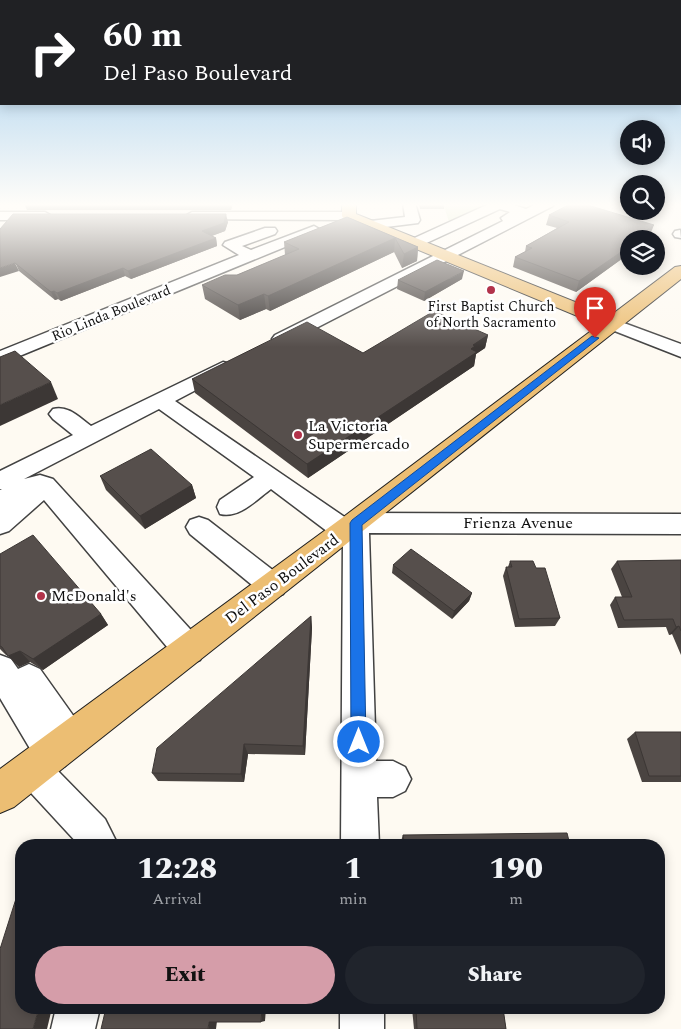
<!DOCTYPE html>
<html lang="en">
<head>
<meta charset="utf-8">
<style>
	body { margin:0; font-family:Spectral,serif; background:#20242c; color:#f1f3f6; height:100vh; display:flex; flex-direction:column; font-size:19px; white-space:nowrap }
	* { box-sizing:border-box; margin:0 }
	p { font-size:16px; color:#9ea1a6 }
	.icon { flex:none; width:28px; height:28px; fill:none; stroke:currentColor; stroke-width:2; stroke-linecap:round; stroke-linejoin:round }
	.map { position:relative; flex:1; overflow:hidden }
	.sheet { position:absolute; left:15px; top:839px; width:650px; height:175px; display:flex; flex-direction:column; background:#171b24; border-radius:20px; box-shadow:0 2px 12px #0003 }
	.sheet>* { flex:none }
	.top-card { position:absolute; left:0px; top:0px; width:681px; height:105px; box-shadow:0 2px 12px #0003; background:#202124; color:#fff; overflow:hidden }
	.tools { position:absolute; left:620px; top:120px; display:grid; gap:10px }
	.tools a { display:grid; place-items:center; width:45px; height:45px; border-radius:50%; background:#171b24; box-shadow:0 2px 12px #0003; font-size:25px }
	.pin { position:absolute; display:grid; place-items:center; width:42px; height:42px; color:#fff; margin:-51px -21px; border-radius:50% 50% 50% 0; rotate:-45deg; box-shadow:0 0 5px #0007 }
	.pin .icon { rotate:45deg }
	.me { position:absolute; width:55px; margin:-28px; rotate:0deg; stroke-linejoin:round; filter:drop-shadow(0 0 4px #0008) }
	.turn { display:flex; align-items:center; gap:18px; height:105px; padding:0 20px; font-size:22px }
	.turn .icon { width:65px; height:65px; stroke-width:2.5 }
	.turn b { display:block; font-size:35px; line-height:42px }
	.eta { display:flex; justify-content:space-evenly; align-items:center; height:85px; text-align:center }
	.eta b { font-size:30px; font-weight:800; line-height:35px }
	.button { display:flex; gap:10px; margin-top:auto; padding:10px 20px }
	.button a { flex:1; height:58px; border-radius:30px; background:#d59da9; color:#111; font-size:20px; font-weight:800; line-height:58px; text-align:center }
	.button a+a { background:#20242c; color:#f1f3f6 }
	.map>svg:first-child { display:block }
	.green { fill:#d8e6be }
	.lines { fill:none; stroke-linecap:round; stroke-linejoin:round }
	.minor-casing { stroke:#424242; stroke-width:3 }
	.major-casing { stroke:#202020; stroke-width:2 }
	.minor { fill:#fff; fill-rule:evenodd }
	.major { fill:#ecbe73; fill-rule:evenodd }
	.wall { fill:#4a4441 }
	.shaded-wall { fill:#3c3735 }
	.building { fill:#564f4c; stroke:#3c3735 }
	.route { fill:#1a73e8; stroke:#114b97 }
	.poi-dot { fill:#b2334a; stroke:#fff; stroke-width:2 }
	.labels { text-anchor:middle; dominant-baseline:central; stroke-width:5; stroke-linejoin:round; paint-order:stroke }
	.far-poi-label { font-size:14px; fill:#0f0f0f; stroke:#fff }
	.far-street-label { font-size:14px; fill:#0f0f0f; stroke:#fff }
	.poi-label { font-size:16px; fill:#0f0f0f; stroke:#fff; text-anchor:start }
	.street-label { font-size:16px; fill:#0f0f0f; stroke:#fff }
</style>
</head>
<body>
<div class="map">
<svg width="681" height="1029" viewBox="0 0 681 1029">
	<rect width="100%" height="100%" fill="#fefaf2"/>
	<polygon class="green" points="443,203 494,203 443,227 449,222"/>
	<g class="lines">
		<g class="minor-casing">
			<g id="minor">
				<polygon points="403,203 415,203 420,220 418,223 370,229 363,225 370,221 405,217"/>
				<polygon points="491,203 508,203 526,209 538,203 554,203 553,206 287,343 281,344 275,343 272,339 275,335 503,221 501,218 510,212 500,209 420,246 410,246 408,243 410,240"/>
				<polygon points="0,212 45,212 52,216 45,220 0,220"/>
				<polygon points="192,212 349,212 356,216 349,220 187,219 185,216"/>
				<polygon points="314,226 321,230 319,233 0,364 0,351 239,255 223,245 225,242 265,228 275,228 277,231 275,234 242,246 251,250"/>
				<polygon points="680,230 681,238 675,237 673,234 675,231"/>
				<polygon points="613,319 681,344 681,357 607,328 604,324 607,320"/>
				<path d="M223 362 230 364 233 368 230 372 175 401 346 518 356 513 681 514V534L369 533 376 761H393L405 767 411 779 405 791 393 797H377L379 845H341L343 540 336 538 271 489C256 500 239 519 220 514L217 507 220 500 254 477 159 409 24 479 40 475 53 479 200 640 204 650 200 660 189 664 178 660 44 500 9 531 0 534V490L2 489H0V471L73 435 53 419 49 414 53 409C68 405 79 417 91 426Z"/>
				<polygon points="199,517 208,520 283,578 287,586 283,594 273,598 263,594 190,534 186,527 190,520"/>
				<polygon points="0,655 11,659 18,669 29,664 40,669 82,728 87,740 82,752 69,756 65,766 57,770 105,819 118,845 79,845 20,781 15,769 20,757 32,752 0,698"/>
				<polygon points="56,1008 100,1008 95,1029 51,1029"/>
				<rect x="340" y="1008" width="44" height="21"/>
			</g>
		</g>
		<g class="major-casing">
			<polygon id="major" points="342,203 356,203 356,214 610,316 675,267 681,266 681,279 14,807 0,813 0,769 346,515 599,325 344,219 342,216"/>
		</g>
		<use href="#minor" class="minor"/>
		<use href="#major" class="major"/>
	</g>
	<g class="wall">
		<polygon points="25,203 233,203 231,210 27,210 24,204"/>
		<polygon points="419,203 444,203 444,209 420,209"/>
		<polygon points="549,215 650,235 629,239 629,251 624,255 623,258 576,292 513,267 515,257 525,252 526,246 557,228 546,225"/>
		<polygon points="347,217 418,247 417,261 402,268 394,252 270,311 266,309 240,320 205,299 202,285 237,275 285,255 284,242"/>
		<polygon points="228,222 225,231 212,236 216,238 217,246 131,279 125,276 61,301 58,299 55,300 19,271 0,229"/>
		<polygon points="462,279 424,301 397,289 398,280"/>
		<polygon points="488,335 485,348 476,354 474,366 308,478 195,393 192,379 363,353"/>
		<polygon points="100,476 192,485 196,498 145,529 106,490"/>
		<polygon points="0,554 101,614 108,625 43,670 30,662 19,667 9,656 6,655 0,649"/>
		<polygon points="681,560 681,655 672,634 669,635 666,627 618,628 610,605 615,597 622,597 611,569 617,561"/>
		<polygon points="510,561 536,568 560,618 555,626 515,627 503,576 506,567 508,567"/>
		<polygon points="393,565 472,593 469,601 452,619 392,573"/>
		<polygon points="311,616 312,628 305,755 248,754 244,782 158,781 152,773"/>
		<polygon points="635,732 681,732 681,782 642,782 627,739"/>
		<polygon points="403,835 570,845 401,845 401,841"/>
		<polygon points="412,1008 503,1008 506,1029 414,1029"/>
	</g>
	<g class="shaded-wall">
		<polygon points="230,203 233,203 231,210 230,204"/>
		<polygon points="226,214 228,222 225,231 203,239 202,231"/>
		<polygon points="654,225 650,235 644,239 633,239"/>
		<polygon points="216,238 217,246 131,279 128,271"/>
		<polygon points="395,238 394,252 270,311 268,296"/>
		<polygon points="629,244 629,251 624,255 623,258 576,292 579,281"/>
		<polygon points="418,247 417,261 402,268 404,254"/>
		<polygon points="15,263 19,271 0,277 0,268"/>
		<polygon points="123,268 125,276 61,301 57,293"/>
		<polygon points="464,271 462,279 424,301 425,292"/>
		<polygon points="54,291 58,299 55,300 51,292"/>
		<polygon points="264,294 266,309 240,320 238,305"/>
		<polygon points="488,335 485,348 476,354 474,366 308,478 307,464 473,345"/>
		<polygon points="51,382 58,399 0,426 0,405"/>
		<polygon points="192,485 196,498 145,529 140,516"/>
		<polygon points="472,593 469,601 452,619 454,611"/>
		<polygon points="101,614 108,625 43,670 33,659"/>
		<polygon points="311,616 312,628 305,755 303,746"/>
		<polygon points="679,626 672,634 669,635 676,627"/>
		<polygon points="20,651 30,662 19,667 8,656"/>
		<polygon points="244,744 248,754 244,782 241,774"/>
		<polygon points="39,1008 52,1008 47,1029 33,1029"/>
		<polygon points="262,1008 266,1008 265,1021 261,1022"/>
		<polygon points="217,1021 216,1029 208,1029 209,1022"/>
	</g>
	<g class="building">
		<polygon points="25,203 230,203 230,204 24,204"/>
		<polygon points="572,203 581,203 654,225 633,239 629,239 629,244 624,247 627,248 579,281 515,257 532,248 526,246 569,222 549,215"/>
		<polygon points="13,214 226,214 224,223 202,231 216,238 128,271 123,268 57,293 54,291 51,292 15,263 0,268 0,229"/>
		<polygon points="347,217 418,247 404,254 395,238 268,296 264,294 238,305 202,285 225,275 237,275 299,249 284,242"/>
		<polygon points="437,260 464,271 425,292 398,280"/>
		<polygon points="434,311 488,335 473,345 475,346 471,349 477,352 307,464 192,379 307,322 363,353"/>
		<polygon points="15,351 51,382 0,405 0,357"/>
		<polygon points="151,449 192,485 140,516 100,476"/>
		<polygon points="33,535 101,614 33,659 20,651 8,656 2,647 0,646 0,554"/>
		<polygon points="411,549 472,593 454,611 393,565"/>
		<polygon points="681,560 681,631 679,626 676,627 673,619 624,620 615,597 632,597 617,561"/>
		<polygon points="510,561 533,561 536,568 545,568 560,618 519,619 506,567 512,567"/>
		<polygon points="311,616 303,746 244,744 241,774 152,773 157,748"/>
		<polygon points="635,732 681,732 681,776 649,776"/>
		<polygon points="567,833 570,845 404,845 403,835"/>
		<polygon points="21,883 21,1008 39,1008 33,1029 0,1029 0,949"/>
		<polygon points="106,1008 262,1008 261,1022 209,1022 208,1029 101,1029"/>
		<polygon points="416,1008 503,1008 506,1029 417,1029"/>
	</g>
	<linearGradient id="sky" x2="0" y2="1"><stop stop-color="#96c7ec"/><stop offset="0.59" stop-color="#fffdf9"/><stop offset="1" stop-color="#fffdf9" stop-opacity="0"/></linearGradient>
	<rect width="681" height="347" fill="url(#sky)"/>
	<polygon class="route" points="592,336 599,338 362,525 366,742 364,747 359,750 353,747 351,742 350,523 352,520"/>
	<g class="poi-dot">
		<circle cx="491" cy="290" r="5"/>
		<circle cx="298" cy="435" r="5"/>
		<circle cx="41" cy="596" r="5"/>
	</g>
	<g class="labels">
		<g class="far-poi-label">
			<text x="491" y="306">First Baptist Church<tspan x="491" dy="16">of North Sacramento</tspan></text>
		</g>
		<g class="far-street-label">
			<text transform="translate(111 313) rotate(-22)">Rio Linda Boulevard</text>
		</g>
		<g class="poi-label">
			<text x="308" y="426">La Victoria<tspan x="308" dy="18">Supermercado</tspan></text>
			<text x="51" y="596">McDonald's</text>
		</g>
		<g class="street-label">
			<text x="518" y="523">Frienza Avenue</text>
			<text transform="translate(282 579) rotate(-37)">Del Paso Boulevard</text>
		</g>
	</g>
</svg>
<div class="tools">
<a><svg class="icon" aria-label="sound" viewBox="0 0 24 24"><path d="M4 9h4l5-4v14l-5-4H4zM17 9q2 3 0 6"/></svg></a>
<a><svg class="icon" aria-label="search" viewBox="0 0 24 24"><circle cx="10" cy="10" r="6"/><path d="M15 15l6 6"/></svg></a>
<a><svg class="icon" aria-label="layers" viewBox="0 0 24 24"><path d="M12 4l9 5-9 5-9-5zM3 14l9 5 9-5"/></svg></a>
</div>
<div class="pin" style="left:595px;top:338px;background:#d93025"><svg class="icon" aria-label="arrive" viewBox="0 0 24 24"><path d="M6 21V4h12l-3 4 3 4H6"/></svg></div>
<svg class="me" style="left:359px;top:742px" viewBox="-20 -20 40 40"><circle r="17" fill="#1a73e8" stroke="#fff" stroke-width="3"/><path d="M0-11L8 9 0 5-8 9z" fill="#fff"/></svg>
<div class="top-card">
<div class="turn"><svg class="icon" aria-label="right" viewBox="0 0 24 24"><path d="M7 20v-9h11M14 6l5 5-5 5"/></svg><div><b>60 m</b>Del Paso Boulevard</div></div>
</div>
<section class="sheet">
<div class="eta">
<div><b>12:28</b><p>Arrival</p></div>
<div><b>1</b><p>min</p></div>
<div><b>190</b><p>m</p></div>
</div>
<div class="button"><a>Exit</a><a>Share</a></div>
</section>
</div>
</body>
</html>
